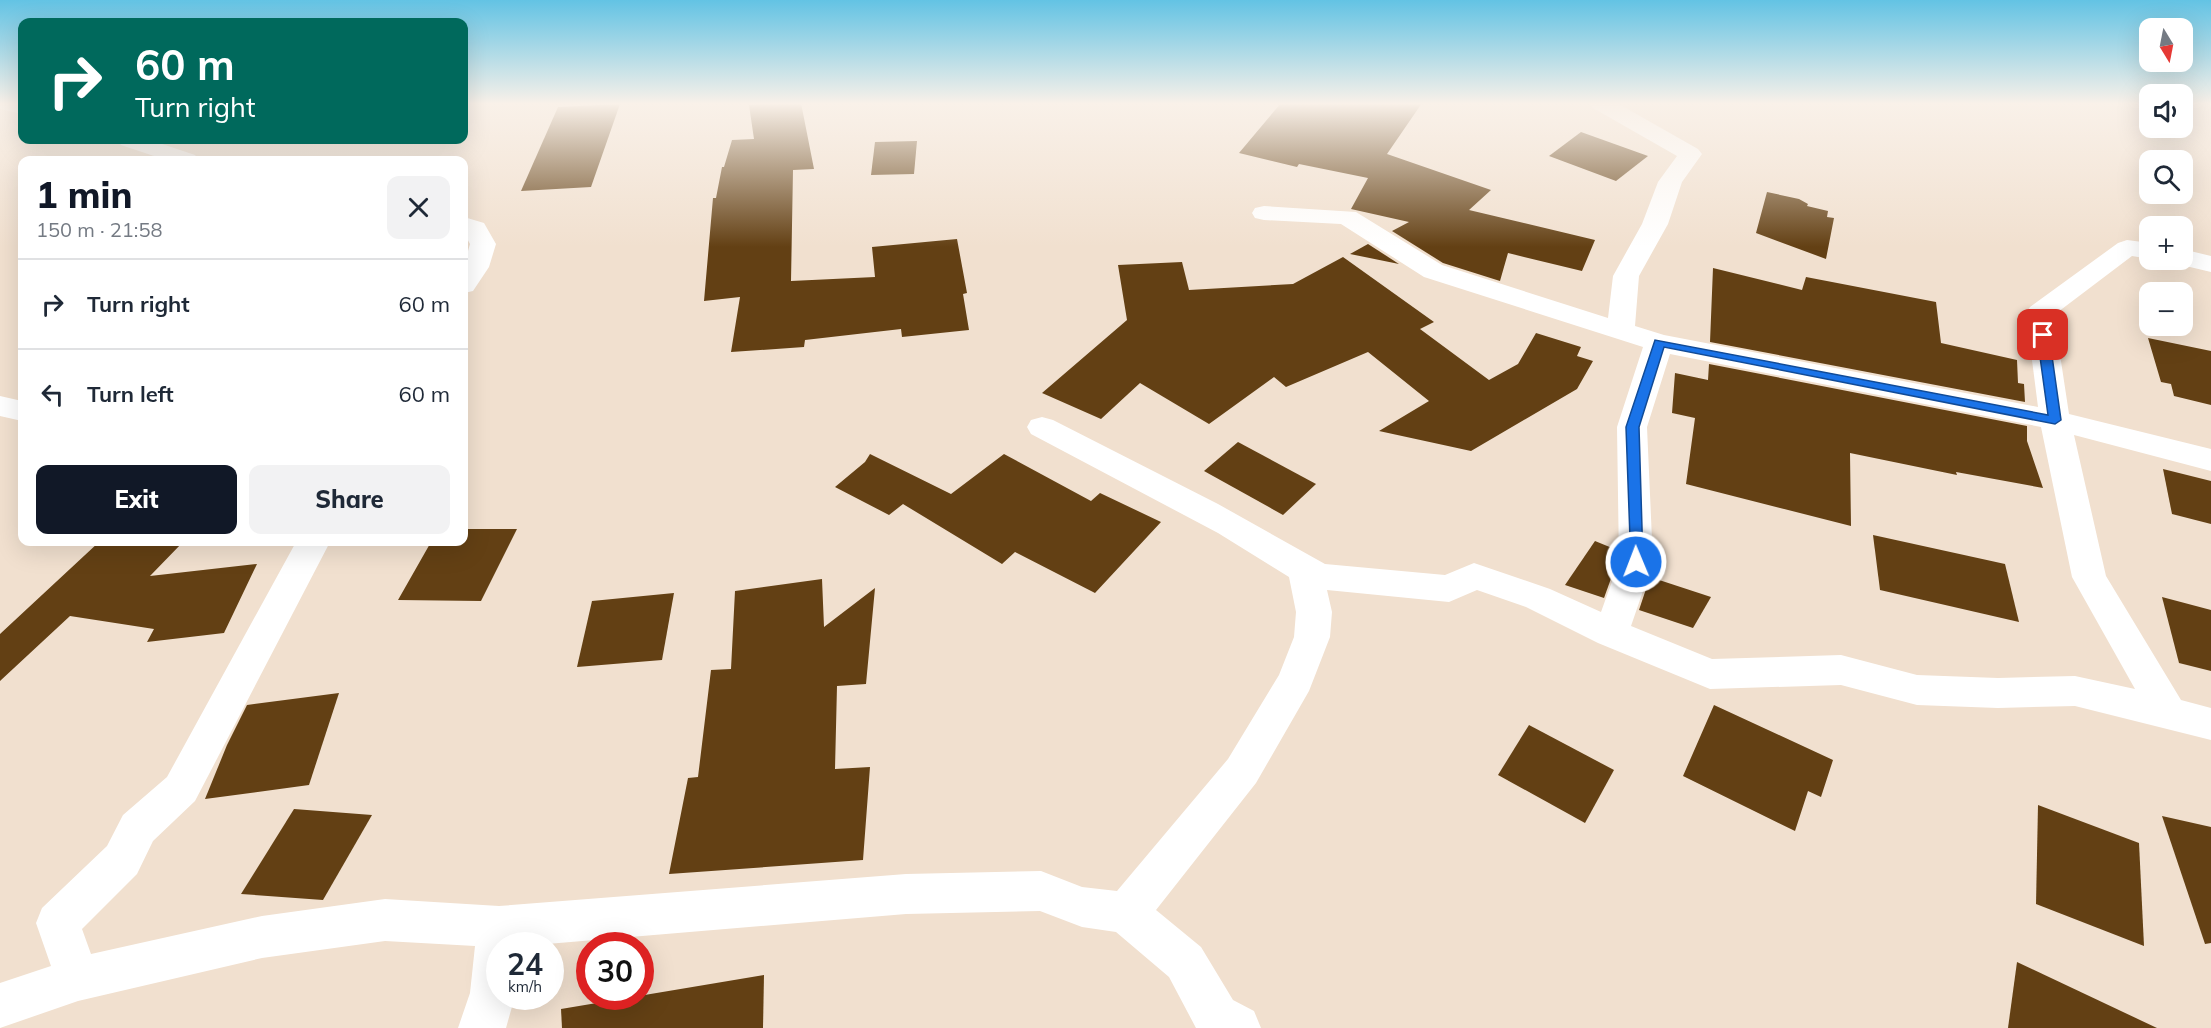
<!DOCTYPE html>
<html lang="en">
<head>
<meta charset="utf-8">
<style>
	body { margin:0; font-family:Mulish,sans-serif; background:#f2f2f3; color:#1f2937; height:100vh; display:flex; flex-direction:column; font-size:22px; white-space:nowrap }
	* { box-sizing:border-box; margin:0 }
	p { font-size:20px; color:#747a83 }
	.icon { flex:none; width:33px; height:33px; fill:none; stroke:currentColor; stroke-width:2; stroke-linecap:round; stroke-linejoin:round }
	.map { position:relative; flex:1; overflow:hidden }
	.side { position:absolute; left:18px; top:156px; width:450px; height:390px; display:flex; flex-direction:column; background:#fff; border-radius:12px; box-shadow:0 6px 24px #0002 }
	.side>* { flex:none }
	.banner { position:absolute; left:18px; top:18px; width:450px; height:126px; border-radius:12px; box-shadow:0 6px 24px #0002; background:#00695c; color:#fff; overflow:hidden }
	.needle { width:39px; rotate:170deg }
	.controls { position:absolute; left:2139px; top:18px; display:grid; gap:12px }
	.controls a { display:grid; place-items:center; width:54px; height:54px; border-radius:12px; background:#fff; box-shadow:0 6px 24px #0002; font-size:30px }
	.speed { position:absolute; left:486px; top:932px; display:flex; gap:12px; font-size:30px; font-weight:700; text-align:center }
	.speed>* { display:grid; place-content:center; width:78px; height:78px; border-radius:50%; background:#fff; box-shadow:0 6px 24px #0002; line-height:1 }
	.speed small { font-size:15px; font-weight:400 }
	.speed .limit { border:9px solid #d22; background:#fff; color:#111 }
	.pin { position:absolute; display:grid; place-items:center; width:51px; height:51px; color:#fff; margin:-26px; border-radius:12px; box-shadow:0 3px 9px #0006 }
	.me { position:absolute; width:66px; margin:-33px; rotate:359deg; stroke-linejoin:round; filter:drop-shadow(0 0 4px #0008) }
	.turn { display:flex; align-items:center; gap:21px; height:126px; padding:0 18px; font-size:27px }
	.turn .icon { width:78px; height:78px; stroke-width:2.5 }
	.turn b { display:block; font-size:42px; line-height:51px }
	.round { display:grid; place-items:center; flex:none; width:63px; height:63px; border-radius:12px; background:#f2f2f3 }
	.summary { display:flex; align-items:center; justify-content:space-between; height:102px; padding:0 18px }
	h1 { font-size:36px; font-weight:800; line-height:45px; color:#111827 }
	.action { display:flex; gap:12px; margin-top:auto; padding:12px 18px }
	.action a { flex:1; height:69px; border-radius:12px; background:#111827; color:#fff; font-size:24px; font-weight:800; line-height:69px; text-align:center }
	.action a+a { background:#f2f2f3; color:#1f2937 }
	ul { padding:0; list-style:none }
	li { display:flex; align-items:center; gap:18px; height:90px; padding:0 18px; border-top:2px solid #e0e1e3 }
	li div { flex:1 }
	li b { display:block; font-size:22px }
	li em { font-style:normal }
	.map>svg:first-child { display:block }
	.building { fill:#634014 }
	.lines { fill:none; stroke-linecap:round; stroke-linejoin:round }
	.minor { fill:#fff; fill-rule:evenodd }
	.route { fill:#1a73e8; stroke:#114b97; stroke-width:1.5 }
</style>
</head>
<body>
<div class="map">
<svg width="2211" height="1028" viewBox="0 0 2211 1028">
	<rect width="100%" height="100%" fill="#f1e0cf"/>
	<g class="building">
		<polygon points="769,103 801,103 814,169 793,170 791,281 875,277 872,247 957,239 967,293 963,294 969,330 902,337 901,329 805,340 804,347 731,352 740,297 704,301 713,198 716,198 722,167 724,167 732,140 754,139 749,105"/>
		<polygon points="1281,103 1422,103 1387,154 1491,190 1469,210 1595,240 1582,271 1508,253 1500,281 1443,263 1392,231 1409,222 1351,209 1368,178 1299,164 1297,167 1239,153"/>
		<polygon points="620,104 591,187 521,191 558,107"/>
		<polygon points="1581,132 1648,156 1616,181 1549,156"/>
		<polygon points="917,141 914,174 871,175 875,142"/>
		<polygon points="1767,192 1799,199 1808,204 1807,206 1828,211 1827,217 1834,218 1826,259 1756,233"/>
		<polygon points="1368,244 1399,264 1350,254"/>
		<polygon points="1343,257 1434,322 1420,329 1489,380 1518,364 1536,333 1581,347 1577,356 1593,361 1577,389 1471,451 1379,431 1429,401 1368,352 1286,387 1274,377 1209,424 1140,383 1101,419 1042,393 1127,320 1118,265 1182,262 1189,290 1293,284"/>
		<polygon points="1713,268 1802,290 1806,277 1936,302 1941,343 2017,360 2018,383 2024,384 2025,402 1710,342"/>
		<polygon points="2148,338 2211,351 2211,405 2174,396 2171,384 2161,382"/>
		<polygon points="1709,364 2027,426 2027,441 2043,488 1956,472 1957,475 1850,453 1851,526 1686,484 1695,418 1672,413 1675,373 1708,380"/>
		<polygon points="1238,442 1316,484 1283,515 1204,471"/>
		<polygon points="870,454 951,494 1004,454 1091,501 1100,493 1161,522 1095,593 1015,552 1002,564 903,504 889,515 835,487 865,462"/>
		<polygon points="2163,469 2211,481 2211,524 2172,514"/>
		<polygon points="464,529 517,529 481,601 398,600 431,542 464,542"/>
		<polygon points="1873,535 2005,564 2019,622 1880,590"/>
		<polygon points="1595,541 1617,550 1617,562 1604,598 1565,585"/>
		<polygon points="99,542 183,542 150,576 257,564 224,633 147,642 154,629 70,616 0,681 0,634"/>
		<polygon points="1650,577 1711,597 1693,628 1639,610"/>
		<polygon points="822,579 824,627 875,588 866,684 837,686 835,769 870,767 863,860 669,874 688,778 698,777 711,670 731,669 735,591"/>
		<polygon points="674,593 662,660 577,667 592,601"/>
		<polygon points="2162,597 2211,610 2211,671 2179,663"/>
		<polygon points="339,693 309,785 205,799 227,745 247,705"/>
		<polygon points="1714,705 1833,760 1821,797 1808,791 1795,831 1683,776"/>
		<polygon points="1529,725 1614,770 1585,823 1498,775"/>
		<polygon points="2038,805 2139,843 2144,946 2036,904"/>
		<polygon points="294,809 372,815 323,900 241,894"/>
		<polygon points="2162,816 2211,827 2211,943 2205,944"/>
		<polygon points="2017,962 2157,1028 2008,1028"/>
		<polygon points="764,975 763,1028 562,1028 561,1009"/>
	</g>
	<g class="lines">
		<g class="minor">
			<polygon points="0,103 22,103 22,114 0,109"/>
			<path d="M1590 103H1617L1698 149 1702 154 1682 182 1668 224 1639 276 1635 326 1664 335 2038 407 2026 313 2030 307 2118 243 2127 240 2150 243V259L2132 256 2054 315 2069 414 2211 449V471L2074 435 2106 576 2181 700 2211 708V740L2075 706 1998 708 1917 705 1841 685 1710 689 1598 643 1526 607 1477 590 1449 602 1327 590 1332 612 1330 637 1309 691 1256 783 1156 910 1201 947 1233 1000 1254 1011 1261 1028H1196L1169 977 1116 932 1082 927 1040 911 906 914 535 945H500V996H515L506 1028H458L470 993 475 946 385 941 262 958 78 1001 0 1028V983L51 966 36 923 42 908 107 846 123 815 167 777 296 542H330L195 801 153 841 137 874 82 929 91 954 262 916 385 899 499 906 906 874 1041 871 1082 887 1117 891 1228 759 1279 675 1294 637 1296 612 1289 577 1218 533 1031 434 1027 427 1031 420 1042 417 1053 420 1218 504 1325 564 1445 575 1474 563 1550 589 1601 612 1619 562 1617 427 1643 347 1424 277 1341 224 1264 220 1255 218 1252 213 1255 208 1264 206 1356 212 1442 265 1608 318 1613 276 1642 224 1658 182 1677 156 1593 108ZM1670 354 2041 427 2072 577 2135 689 2075 676 1998 678 1917 675 1841 655 1712 659 1631 626 1653 562 1647 427Z"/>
			<polygon points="118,140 150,140 195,155 199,160 166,160 121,145"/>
			<polygon points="464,217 484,223 496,244 489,267 473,291 464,293 464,265 470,244 464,233"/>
			<polygon points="2182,249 2211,256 2211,272 2173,263 2171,260 2182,260"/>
			<polygon points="0,396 22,401 22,421 0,416"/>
		</g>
	</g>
	<linearGradient id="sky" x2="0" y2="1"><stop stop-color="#63c3e4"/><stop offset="0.42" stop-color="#f9f1e9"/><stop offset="1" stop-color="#f9f1e9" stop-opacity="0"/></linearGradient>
	<rect width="2211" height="247" fill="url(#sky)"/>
	<polygon class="route" points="2043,331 2049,335 2061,420 2055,424 1664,347 1639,427 1643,562 1636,568 1631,566 1626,427 1655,340 2048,415 2037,335"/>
</svg>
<div class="controls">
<a><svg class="needle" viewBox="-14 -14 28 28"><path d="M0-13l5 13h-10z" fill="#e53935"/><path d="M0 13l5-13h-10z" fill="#747a83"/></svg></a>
<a><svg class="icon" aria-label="sound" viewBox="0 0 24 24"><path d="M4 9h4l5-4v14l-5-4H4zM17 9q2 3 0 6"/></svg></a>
<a><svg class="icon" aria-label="search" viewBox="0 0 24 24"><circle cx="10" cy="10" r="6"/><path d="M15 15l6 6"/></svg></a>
<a>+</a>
<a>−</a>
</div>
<div class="speed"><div>24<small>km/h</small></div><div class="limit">30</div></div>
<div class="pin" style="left:2043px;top:335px;background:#d93025"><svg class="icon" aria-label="arrive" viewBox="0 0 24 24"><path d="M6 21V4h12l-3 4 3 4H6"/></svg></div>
<svg class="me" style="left:1636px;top:562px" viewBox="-20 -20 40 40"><circle r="17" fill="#1a73e8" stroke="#fff" stroke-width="3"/><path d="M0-11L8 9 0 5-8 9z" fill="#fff"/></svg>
<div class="banner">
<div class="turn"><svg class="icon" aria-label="right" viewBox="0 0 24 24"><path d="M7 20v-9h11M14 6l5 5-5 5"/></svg><div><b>60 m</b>Turn right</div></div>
</div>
<section class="side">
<div class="summary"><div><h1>1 min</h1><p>150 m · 21:58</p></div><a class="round"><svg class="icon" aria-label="close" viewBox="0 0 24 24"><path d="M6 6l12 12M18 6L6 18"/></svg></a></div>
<ul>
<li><svg class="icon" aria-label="right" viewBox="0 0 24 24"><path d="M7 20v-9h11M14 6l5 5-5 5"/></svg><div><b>Turn right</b></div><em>60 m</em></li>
<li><svg class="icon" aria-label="left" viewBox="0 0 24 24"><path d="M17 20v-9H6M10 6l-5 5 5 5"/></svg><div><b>Turn left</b></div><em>60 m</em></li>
</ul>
<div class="action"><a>Exit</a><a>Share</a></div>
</section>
</div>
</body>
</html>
